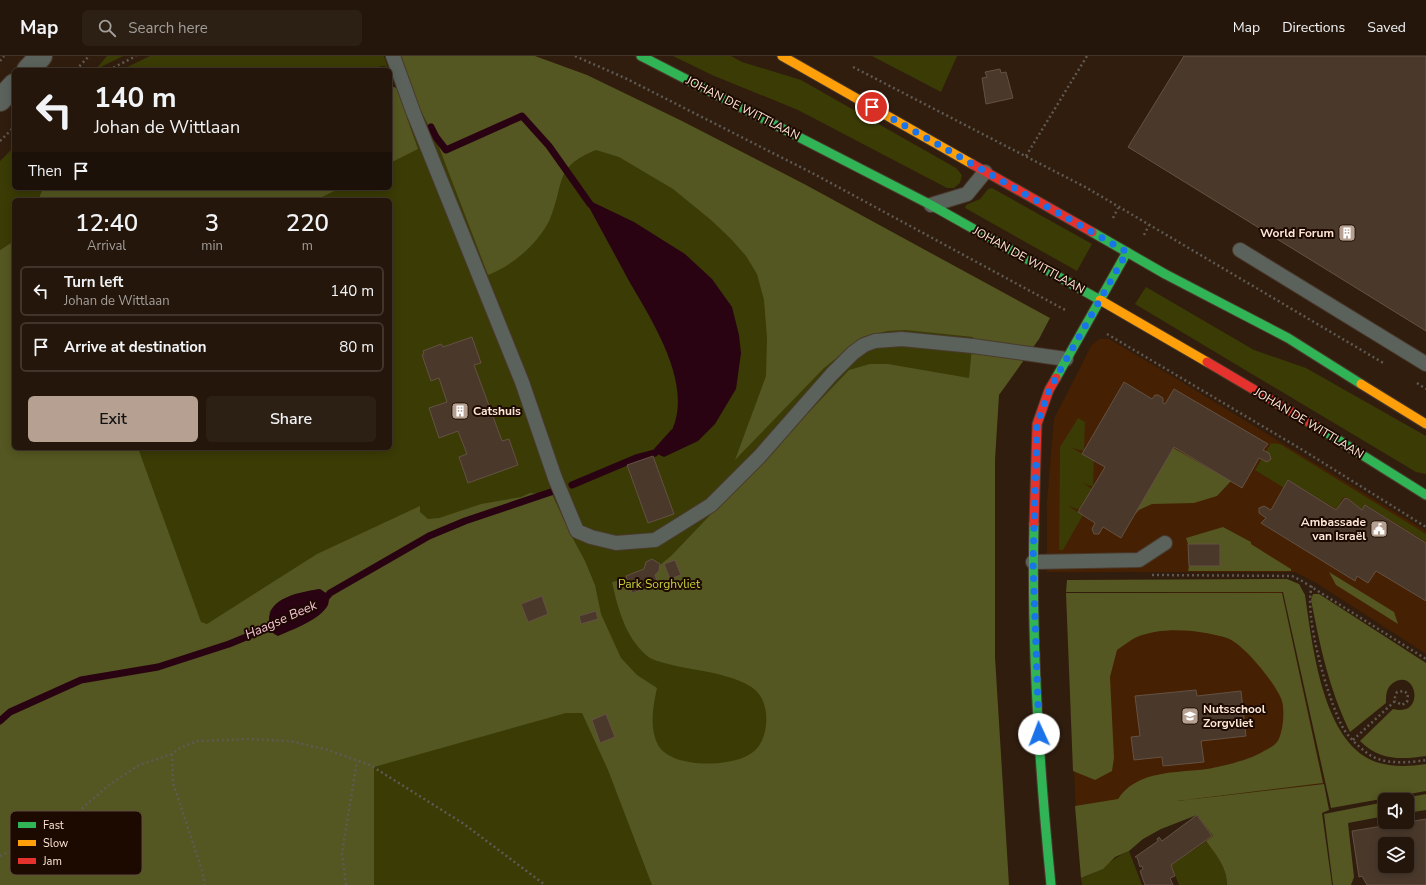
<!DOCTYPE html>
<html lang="en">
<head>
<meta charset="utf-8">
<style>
	body { margin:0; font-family:"Nunito Sans",sans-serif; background:#2c1f13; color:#f1f3f6; height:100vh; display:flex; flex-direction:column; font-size:15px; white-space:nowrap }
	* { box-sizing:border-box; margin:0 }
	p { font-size:13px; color:#a39f9c }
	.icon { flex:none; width:22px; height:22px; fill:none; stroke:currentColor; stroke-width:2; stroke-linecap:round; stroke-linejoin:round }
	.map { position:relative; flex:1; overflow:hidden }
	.drawer { position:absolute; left:12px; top:142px; width:380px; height:252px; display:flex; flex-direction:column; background:#24160a; border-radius:6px; box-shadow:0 2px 10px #0003,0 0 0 1px #41352b }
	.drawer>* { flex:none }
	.banner { position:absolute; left:12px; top:12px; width:380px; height:122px; border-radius:6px; box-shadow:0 2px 10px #0003,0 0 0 1px #41352b; background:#24160a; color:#f1f3f6; overflow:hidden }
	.buttons { position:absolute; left:1378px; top:737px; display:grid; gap:8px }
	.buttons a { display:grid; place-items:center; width:36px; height:36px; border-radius:6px; background:#24160a; box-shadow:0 2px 10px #0003,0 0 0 1px #41352b; font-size:20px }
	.pin { position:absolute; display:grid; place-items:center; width:34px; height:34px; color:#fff; margin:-17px; border:2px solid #fff; border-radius:50%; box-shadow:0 1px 4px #0007 }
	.me { position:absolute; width:44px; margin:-22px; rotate:358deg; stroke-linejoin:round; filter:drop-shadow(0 0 3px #0008) }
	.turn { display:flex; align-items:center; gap:14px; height:84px; padding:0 16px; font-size:18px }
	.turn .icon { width:52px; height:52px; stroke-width:2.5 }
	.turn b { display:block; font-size:28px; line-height:34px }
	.then { display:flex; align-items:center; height:38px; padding:0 16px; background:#0003; gap:8px; font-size:15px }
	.eta { display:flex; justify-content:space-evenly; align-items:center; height:68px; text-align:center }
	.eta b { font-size:24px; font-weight:600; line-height:28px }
	.button { display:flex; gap:8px; margin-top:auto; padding:8px 16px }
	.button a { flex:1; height:46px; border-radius:6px; background:#b6a091; color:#111; font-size:16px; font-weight:600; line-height:46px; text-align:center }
	.button a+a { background:#2c1f13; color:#f1f3f6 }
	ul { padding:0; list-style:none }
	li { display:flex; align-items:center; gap:12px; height:50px; margin:0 8px 6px; padding:0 8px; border:2px solid #41352b; border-radius:6px }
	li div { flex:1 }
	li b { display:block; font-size:15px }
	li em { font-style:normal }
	header { display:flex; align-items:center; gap:24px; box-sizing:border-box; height:56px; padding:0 20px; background:#24160a; border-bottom:1px solid #41352b }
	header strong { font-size:19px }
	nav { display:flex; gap:22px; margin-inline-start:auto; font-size:14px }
	.search { width:280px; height:36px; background:#2c1f13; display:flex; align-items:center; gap:10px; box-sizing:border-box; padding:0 14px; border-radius:6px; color:#a39f9c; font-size:15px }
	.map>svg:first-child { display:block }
	.built { fill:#452002 }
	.green { fill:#3a3b05 }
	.forest { fill:#545721; fill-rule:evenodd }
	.water { fill:#2a0313 }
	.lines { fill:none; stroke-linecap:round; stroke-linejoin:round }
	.stream { stroke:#2a0313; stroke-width:7 }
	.building { fill:#4a392b; stroke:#645143; fill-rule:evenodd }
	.lane-casing { stroke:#4a3a2d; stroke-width:16 }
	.street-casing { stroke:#4a3a2d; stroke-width:24 }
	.fast-casing { stroke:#4a3a2d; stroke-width:11 }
	.slow-casing { stroke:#4a3a2d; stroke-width:11 }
	.jam-casing { stroke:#4a3a2d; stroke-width:11 }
	.path { stroke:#5e5a53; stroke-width:2.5; stroke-dasharray:2 3; stroke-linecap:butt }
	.lane { stroke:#5b625c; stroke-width:14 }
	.street { stroke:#5b625c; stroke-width:22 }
	.fast { stroke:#30b455; stroke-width:9 }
	.slow { stroke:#ff9f0a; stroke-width:9 }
	.jam { stroke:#e5322d; stroke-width:9 }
	.route { stroke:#1a73e8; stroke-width:7; stroke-dasharray:0 12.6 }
	.labels { text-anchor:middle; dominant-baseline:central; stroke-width:4; stroke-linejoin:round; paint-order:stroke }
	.street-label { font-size:12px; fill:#fee6d7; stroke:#1c0900 }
	.poi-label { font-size:12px; font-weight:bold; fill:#fee6d7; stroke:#1c0900; text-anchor:end }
	.park-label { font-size:12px; fill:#c6d23c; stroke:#1c0900 }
	.water-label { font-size:13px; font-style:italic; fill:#f9c3d7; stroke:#1c0900 }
	.key { fill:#1c0900; stroke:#604b40; stroke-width:1 }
	.key-label { font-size:11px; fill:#fee6d7 }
</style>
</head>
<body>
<header>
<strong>Map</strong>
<div class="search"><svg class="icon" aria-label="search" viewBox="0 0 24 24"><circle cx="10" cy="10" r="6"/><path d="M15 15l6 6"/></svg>Search here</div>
<nav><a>Map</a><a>Directions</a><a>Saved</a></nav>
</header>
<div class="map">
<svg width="1426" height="829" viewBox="0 0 1426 829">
	<rect width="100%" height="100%" fill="#301d0e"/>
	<g class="built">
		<polygon points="1099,283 1109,283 1182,326 1426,475 1426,598 1318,528 1295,516 1047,516 1047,446 1054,363 1091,290"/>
		<polygon points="1282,536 1324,728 1076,757 1066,537"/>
	</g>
	<g class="green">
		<polygon points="107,0 123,0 95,14"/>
		<polygon points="150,0 384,0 388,12 384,10 360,14 340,12 306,14 121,14"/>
		<polygon points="673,0 731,0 742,6 801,24 956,112 962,119 960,127 954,132 947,132 798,54 712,19"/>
		<polygon points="872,0 957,0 941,36"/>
		<polygon points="489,23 976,250 978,829 0,829 14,392 390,392 390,144 239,144 263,132 390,132 390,70"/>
		<polygon points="14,91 14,132 43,132 38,144 14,144 14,185 0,194 0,105"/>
		<polygon points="992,132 1092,188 1077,215 965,152 966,149 980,143 988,133"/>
		<polygon points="1146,231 1254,294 1306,312 1426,380 1426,418 1416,416 1135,248"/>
		<polygon points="1078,362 1085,366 1084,395 1072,392 1094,404 1093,431 1083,427 1092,433 1080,454 1068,450 1083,459 1063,494 1059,494 1060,391"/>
		<polygon points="1271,387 1280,388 1426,478 1426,486 1366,449 1362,454 1347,441 1343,442 1336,453 1288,424 1284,432 1255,414"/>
		<path d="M1206 785C1216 799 1227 811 1227 829H1179L1171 809Z"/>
		<path d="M1129 795 1142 829H1082L1081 822C1101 816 1110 803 1129 795Z"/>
	</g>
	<g class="forest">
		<path d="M400 0H535L587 19 682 65 806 129 1050 262 1039 283 999 339 995 404V601L1009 829H652L608 714 582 657H566L374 711V829H0V194L14 185V392H138L201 566 207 568 317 498 420 450V456L428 463 439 462 481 448 521 441 530 437 541 438 542 440 551 436 571 479 585 505 595 529 601 558 621 602 637 619 657 632C653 651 649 671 658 689 671 713 734 712 753 696 761 690 765 679 766 669 767 660 766 652 762 643 751 618 693 615 668 608 661 606 651 604 646 599 625 580 618 553 612 526L650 517 671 500 849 314 870 308H888L969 322 973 281 906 274 887 275 863 281 824 312 735 404 766 320 767 282 764 244 757 218 746 200 731 183 711 164 673 133 619 101 596 94C553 111 565 128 550 163 539 187 512 210 488 219L437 86 421 55 407 62 418 93 390 107V30L397 32 404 11ZM320 533 327 538 269 557C278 540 303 536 320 533Z"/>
		<polygon points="43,132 340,132 316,144 38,144"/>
		<polygon points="1163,386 1231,425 1217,440 1194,447 1152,448 1139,454 1126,468"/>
		<polygon points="1223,471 1251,486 1251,488 1291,513 1291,515 1188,515 1189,510 1220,510 1220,488 1188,488 1186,482"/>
		<polygon points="1329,516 1394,556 1398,568 1336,529"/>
		<path d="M1287 523 1299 528 1305 539C1312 586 1321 672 1364 700 1382 712 1406 711 1426 708V735L1331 752 1283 536H1066L1067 524Z"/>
		<path d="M1066 537H1282L1323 727 1177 745 1324 728 1329 754 1322 757 1332 829H1227C1227 811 1216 799 1206 785L1213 780 1197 759 1161 773 1143 783 1129 795 1115 801 1103 813 1081 822 1075 750 1118 743C1137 714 1176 717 1207 713 1223 710 1250 704 1264 695 1268 693 1274 690 1277 686 1283 678 1285 655 1282 645 1277 629 1243 587 1227 582 1200 574 1164 570 1137 581 1130 584 1123 590 1117 594L1110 621 1114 702 1112 715 1095 724 1073 715Z"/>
		<path d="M1313 538H1319L1426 607V700C1400 704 1379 704 1360 685L1393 653C1426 662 1417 611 1393 627 1386 632 1386 639 1386 647L1350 676C1329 633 1320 590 1311 544Z"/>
		<polygon points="1426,738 1426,754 1407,757 1407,744 1394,744"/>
		<polygon points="1385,746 1385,760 1348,767 1354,821 1351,829 1333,829 1324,758"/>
	</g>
	<g class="water">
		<path d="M584 142 634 166 685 198 712 223 732 251 739 279 741 297 736 333 715 368 698 385 664 401 655 397C708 349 656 272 629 225 614 197 599 170 584 142Z"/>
		<path d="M320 533 327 538 330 537C329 540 329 546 328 549 321 563 292 574 278 580 271 577 269 573 269 565 268 541 301 536 320 533Z"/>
	</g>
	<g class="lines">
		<g class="stream">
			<polyline points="431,71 436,81 446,94 522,60 549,90 590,148"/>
			<polyline points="572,429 636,402 655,397 673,377"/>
			<polyline points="324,544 330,537 429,480 465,465 551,436"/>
			<polyline points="0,665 10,656 81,624 158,611 229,588 278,568"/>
		</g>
	</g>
	<g class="building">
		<polygon points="1184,0 1426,0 1426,275 1128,91"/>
		<polygon points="1000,13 1001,17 1006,16 1013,42 986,48 982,22 987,21 985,16"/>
		<polygon points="472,281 481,307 474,309 502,385 509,383 518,409 468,427 459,401 467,398 458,375 439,382 429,352 447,346 439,322 431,325 422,299 424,298 423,295 441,288 443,291"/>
		<polygon points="1124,326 1152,343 1155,339 1158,339 1163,342 1163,347 1165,348 1174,333 1268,388 1263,394 1269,397 1271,403 1267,406 1259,402 1242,432 1174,391 1121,482 1103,471 1099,478 1094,478 1092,473 1095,467 1078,456 1105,411 1082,398"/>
		<polygon points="653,400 674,458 648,467 627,409"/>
		<polygon points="1288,424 1336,454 1344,443 1347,442 1362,454 1365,449 1426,487 1426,545 1376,515 1368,527 1357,520 1355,525 1261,467 1266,462 1259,457 1259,452 1264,450 1271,454"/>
		<polygon points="1188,488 1220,488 1220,510 1189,510"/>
		<polygon points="652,503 660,508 659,515 655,519 658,528 632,537 626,520 644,513 646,506"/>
		<polygon points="675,504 681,519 670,523 664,508"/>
		<polygon points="542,540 548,558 528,566 521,548"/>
		<polygon points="596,555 598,563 581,568 579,560"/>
		<polygon points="1196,634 1197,640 1241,635 1246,680 1201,685 1204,706 1163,710 1162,701 1134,704 1131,681 1140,680 1135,640"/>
		<polygon points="606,658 615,681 600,687 592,664"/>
		<polygon points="1197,759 1212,780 1171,809 1175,820 1170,822 1173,829 1145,829 1140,815 1143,813 1142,810 1140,811 1137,801 1135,801 1158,785 1157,783 1159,781 1162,785"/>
		<path d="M1426 763V829H1367L1362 820 1359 821 1352 775ZM1385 788H1407V810H1385Z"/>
	</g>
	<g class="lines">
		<g class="lane-casing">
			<g id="lane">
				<polyline points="393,0 414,58 522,326 555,422 577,475 591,481 616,487 655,484 711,449 760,400 832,318 853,297 864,289 875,285 902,283 973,290 1066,303"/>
				<polyline points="931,149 967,138 985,116"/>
				<polyline points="1240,194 1426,308"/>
				<polyline points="1033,506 1139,504 1165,487"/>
			</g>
		</g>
		<g class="street-casing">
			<g id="street">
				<polyline points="28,14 41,0"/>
				<polyline points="0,44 14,29"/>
			</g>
		</g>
		<g class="fast-casing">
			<g id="fast">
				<polyline points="641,0 931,149 1100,244"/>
				<polyline points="1092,176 1165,218 1288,282 1361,328"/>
				<polyline points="1056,322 1127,196"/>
				<polyline points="1324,375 1426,439"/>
				<path d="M1034 468C1031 588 1039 709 1051 829"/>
			</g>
		</g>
		<g class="slow-casing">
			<g id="slow">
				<polyline points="782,0 972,108"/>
				<polyline points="1100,244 1207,306"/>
				<polyline points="1361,328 1426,368"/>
			</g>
		</g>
		<g class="jam-casing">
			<g id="jam">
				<polyline points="972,108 1092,176"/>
				<polyline points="1207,306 1324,375"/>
				<polyline points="1034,468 1037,368 1049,334 1056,322"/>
			</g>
		</g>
		<g class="path">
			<polyline points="575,0 627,23 816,119 1067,255"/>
			<polyline points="0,5 4,0"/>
			<polyline points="853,11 1087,132 1385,308"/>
			<polyline points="76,14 89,0"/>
			<polyline points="109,14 136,0"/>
			<polyline points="0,85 14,71"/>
			<polyline points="1026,100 1087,0"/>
			<polyline points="1113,162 1118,152"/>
			<polyline points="1144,179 1149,169"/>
			<polyline points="1107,278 1301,393 1426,471"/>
			<polyline points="1417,327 1426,333"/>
			<polyline points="1152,519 1292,520 1302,525 1426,603"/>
			<path d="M1312 530C1303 558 1328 643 1342 670 1347 680 1358 690 1367 697 1382 709 1408 707 1426 704"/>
			<polyline points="1353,684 1395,645 1395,641 1397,636 1404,635 1408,638 1407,646 1402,649 1395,645"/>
			<polyline points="172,698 173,727 202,814 205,829"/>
			<polyline points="0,800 39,782 71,762 109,729 139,709 172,698 180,692 197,685 251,683 290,685 328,694 370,709 464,768 545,829"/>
			<polyline points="346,829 342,797 357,705"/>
		</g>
		<use href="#lane" class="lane"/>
		<use href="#street" class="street"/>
		<use href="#fast" class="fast"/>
		<use href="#slow" class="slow"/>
		<use href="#jam" class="jam"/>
	</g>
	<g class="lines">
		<polyline class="route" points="872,51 1127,196 1049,334 1037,368 1033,506 1039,678"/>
	</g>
	<defs>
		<g id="building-square" transform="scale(0.9)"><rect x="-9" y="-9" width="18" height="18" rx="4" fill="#b6a091" stroke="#1c0900"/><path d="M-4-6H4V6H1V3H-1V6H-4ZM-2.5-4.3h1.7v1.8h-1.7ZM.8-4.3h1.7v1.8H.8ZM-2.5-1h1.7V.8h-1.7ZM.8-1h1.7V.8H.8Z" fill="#fff"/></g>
		<g id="civic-square" transform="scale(0.9)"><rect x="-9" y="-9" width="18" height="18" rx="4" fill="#b6a091" stroke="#1c0900"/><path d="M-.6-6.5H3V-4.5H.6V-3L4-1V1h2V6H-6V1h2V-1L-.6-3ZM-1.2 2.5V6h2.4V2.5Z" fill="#fff"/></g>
		<g id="school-square" transform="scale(0.9)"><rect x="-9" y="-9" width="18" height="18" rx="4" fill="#b6a091" stroke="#1c0900"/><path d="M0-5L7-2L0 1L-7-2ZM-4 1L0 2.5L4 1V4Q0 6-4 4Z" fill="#fff"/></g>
	</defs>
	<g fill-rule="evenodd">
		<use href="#building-square" x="1347" y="177"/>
		<use href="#building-square" x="460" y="355"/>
		<use href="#civic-square" x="1379" y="473"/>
		<use href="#school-square" x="1190" y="660"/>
	</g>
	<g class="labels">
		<g class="street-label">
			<text transform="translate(743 52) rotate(27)">JOHAN DE WITTLAAN</text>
			<text transform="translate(1029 204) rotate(29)">JOHAN DE WITTLAAN</text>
			<text transform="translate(1309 367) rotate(31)">JOHAN DE WITTLAAN</text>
		</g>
		<g class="poi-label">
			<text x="1334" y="177">World Forum</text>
			<text x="473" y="355" text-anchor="start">Catshuis</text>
			<text x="1366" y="466">Ambassade<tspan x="1366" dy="14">van Israël</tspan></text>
			<text x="1203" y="653" text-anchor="start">Nutsschool<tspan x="1203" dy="14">Zorgvliet</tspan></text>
		</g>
		<g class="park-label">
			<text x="659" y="528">Park Sorghvliet</text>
		</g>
		<g class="water-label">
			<text transform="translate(281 564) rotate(-24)">Haagse Beek</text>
		</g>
	</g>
	<rect x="10" y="755" width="132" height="64" rx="6" class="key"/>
	<rect x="18" y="766" width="18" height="6" fill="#30b455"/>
	<rect x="18" y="784" width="18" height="6" fill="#ff9f0a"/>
	<rect x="18" y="802" width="18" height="6" fill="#e5322d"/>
	<g class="key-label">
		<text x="43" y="773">Fast</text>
		<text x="43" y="791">Slow</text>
		<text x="43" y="809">Jam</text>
	</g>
</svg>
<div class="buttons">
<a><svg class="icon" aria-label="sound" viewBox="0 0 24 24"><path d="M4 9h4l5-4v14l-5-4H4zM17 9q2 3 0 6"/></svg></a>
<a><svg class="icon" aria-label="layers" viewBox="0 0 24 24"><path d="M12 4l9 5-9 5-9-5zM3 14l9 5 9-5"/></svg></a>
</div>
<div class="pin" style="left:872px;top:51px;background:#d93025"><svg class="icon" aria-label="arrive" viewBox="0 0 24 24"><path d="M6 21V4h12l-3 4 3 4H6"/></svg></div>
<svg class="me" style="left:1039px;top:678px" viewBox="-20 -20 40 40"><circle r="19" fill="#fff"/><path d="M0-13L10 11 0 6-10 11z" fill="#1a73e8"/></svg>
<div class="banner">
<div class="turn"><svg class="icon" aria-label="left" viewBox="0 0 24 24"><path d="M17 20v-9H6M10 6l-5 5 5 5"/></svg><div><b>140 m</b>Johan de Wittlaan</div></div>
<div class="then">Then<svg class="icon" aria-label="arrive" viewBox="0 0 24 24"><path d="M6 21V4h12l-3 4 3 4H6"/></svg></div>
</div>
<section class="drawer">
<div class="eta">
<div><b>12:40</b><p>Arrival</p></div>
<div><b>3</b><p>min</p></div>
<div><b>220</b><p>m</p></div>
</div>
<ul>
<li><svg class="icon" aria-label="left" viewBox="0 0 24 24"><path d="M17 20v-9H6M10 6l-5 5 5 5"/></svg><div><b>Turn left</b><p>Johan de Wittlaan</p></div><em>140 m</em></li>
<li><svg class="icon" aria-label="arrive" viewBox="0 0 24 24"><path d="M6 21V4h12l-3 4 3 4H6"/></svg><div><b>Arrive at destination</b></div><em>80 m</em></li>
</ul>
<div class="button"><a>Exit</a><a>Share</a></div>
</section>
</div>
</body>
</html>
